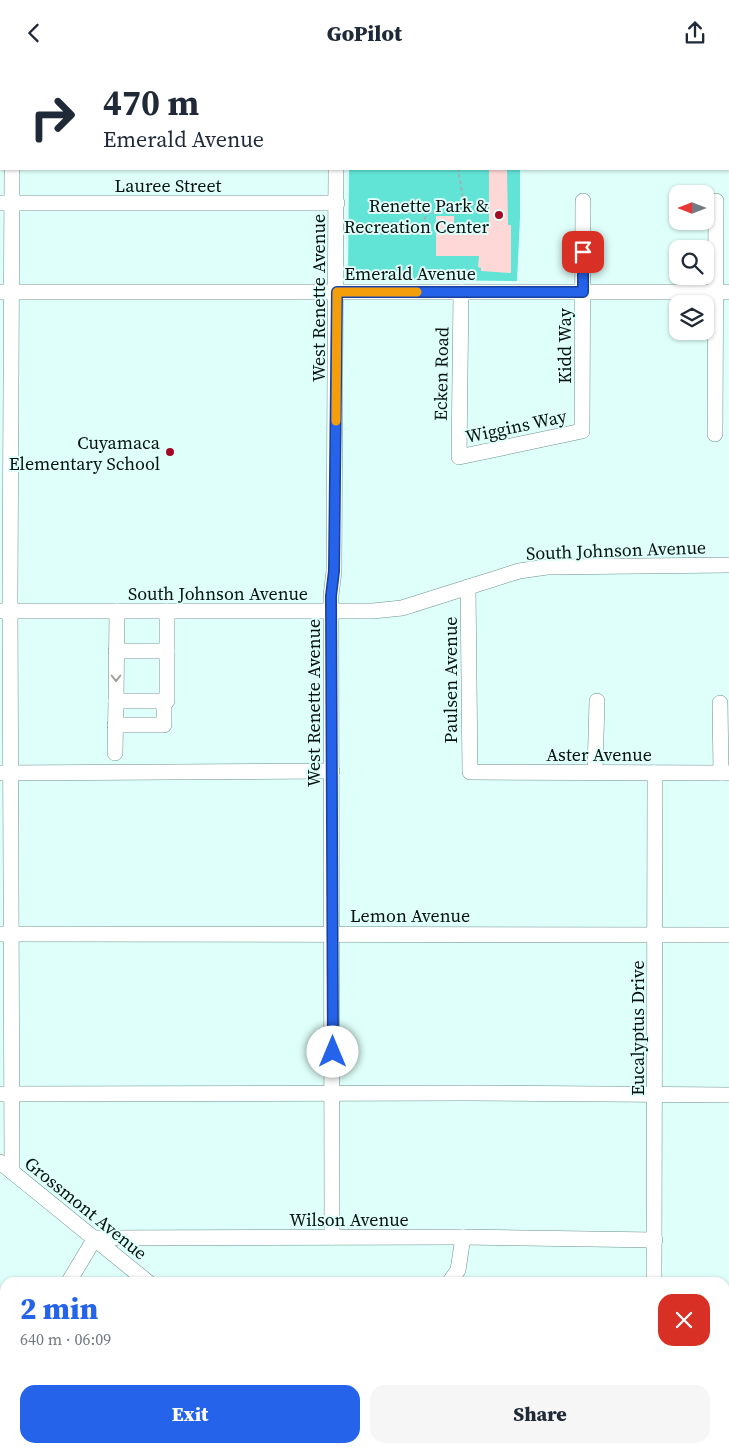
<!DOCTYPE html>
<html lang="en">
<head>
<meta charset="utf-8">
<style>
	body { margin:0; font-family:"Source Serif 4",serif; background:#f6f6f7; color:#1f2937; height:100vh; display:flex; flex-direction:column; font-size:19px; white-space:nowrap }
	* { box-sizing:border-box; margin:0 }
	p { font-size:16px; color:#747a83 }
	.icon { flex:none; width:28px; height:28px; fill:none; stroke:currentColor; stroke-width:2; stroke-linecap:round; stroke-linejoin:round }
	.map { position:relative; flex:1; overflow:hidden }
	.drawer { position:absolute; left:0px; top:1212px; width:730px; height:176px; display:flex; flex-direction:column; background:#fff; border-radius:15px 15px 0 0; box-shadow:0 1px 4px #0004 }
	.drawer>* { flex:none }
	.guide { position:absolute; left:0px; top:0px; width:730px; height:105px; box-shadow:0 1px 4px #0004; background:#fff; color:#1f2937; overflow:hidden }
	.needle { width:32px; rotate:270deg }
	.buttons { position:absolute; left:669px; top:120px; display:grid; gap:10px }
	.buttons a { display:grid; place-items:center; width:45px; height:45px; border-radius:10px; background:#fff; box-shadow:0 1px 4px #0004; font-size:25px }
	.pin { position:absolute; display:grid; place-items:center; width:42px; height:42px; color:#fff; margin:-21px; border-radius:10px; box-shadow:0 2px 8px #0006 }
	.me { position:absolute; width:55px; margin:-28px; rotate:0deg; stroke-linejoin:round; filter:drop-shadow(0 0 4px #0008) }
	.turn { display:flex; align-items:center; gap:18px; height:105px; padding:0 20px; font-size:22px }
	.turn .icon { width:65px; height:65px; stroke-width:2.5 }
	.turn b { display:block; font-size:35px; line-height:42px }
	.round { display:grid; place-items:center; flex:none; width:52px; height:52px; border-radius:15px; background:#f6f6f7 }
	.headline { display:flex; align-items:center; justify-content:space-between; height:85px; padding:0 20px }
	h1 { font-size:30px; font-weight:800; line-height:38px; color:#2563eb }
	.primary-button { display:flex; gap:10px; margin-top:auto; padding:10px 20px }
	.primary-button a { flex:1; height:58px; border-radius:15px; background:#2563eb; color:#fff; font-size:20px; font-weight:800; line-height:58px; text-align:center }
	.primary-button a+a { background:#f6f6f7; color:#1f2937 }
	header { display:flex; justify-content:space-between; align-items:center; height:65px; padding:0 20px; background:#fff; font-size:22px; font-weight:800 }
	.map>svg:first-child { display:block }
	.green { fill:#61e4d6 }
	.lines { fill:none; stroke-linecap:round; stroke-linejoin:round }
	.stream { stroke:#06b3a6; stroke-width:3 }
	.building { fill:#fdd8d6 }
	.minor-casing { stroke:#6c928c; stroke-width:16 }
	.major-casing { stroke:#3b9f94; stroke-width:21 }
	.path { stroke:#9cb6b2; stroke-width:2; stroke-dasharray:4 2.5; stroke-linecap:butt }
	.minor { stroke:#fff; stroke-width:15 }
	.major { stroke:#9bf3ea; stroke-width:20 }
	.oneway { stroke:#9ba09f }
	.route-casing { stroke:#184099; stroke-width:12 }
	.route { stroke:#2563eb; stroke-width:9 }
	.slow { stroke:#f59e0b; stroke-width:9 }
	.poi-dot { fill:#a40825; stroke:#dffffa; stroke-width:2 }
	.labels { text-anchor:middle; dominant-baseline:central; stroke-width:4; stroke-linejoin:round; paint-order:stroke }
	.street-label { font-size:18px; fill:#04110f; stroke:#dffffa }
	.poi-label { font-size:18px; fill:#04110f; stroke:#dffffa; text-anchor:end }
</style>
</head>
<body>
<header><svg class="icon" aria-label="back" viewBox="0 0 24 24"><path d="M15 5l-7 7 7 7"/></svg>GoPilot<svg class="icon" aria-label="share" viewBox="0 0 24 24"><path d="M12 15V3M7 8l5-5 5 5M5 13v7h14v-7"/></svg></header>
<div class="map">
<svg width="729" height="1388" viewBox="0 0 729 1388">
	<rect width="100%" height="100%" fill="#dffffa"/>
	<polygon class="green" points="349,104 520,104 520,153 517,216 348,214"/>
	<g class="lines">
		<polyline class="stream" points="0,64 1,64"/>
	</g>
	<polygon class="building" points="489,104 507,104 508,160 511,160 511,208 481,206 481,203 478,202 479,191 436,191 436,151 454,151 454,159 489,160"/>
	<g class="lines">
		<g class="minor-casing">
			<g id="minor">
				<polyline points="12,0 12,1"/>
				<polyline points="335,0 335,1"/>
				<polyline points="629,0 629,1"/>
				<polyline points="520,1 520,0"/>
				<polyline points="607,1 607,0"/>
				<polyline points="0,138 337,138"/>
				<polyline points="0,227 729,227"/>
				<polyline points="461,227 459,392 582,366 583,136"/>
				<polyline points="715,369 716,136"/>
				<polyline points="468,522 470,707 729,708"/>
				<polyline points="1,546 373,546 402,543 519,506 547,502 729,500"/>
				<polyline points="117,546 116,636 167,636 167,546"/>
				<polyline points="116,586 167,586"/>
				<polyline points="720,638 721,708"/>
				<polyline points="115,660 164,660 164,636"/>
				<polyline points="115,688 116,636"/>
				<polyline points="595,707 597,636"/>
				<polyline points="1,708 332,706"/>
				<polyline points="0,869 729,870"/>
				<polyline points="0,1029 469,1028 729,1030"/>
				<polyline points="0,1097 149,1218"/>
				<polyline points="12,1107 10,531 12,104"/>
				<polyline points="332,1172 331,531 334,506 336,104"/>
				<polyline points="68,1218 95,1173 463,1172 655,1175"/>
				<polyline points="449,1218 458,1205 463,1172"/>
				<polyline points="654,1218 655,708"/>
				<polyline points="0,1239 5,1244"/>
				<polyline points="0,1262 5,1254"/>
				<polyline points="725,1273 729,1266"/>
				<polyline points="0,1322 5,1315"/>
				<polyline points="175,1384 181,1388"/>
				<polyline points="353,1384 358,1388"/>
				<polyline points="36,1388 39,1384"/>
				<polyline points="339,1388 341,1384"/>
				<polyline points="548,1388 550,1384"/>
			</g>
		</g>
		<g class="major-casing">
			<polyline id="major" points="0,1385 3,1388"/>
		</g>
		<g class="path">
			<polyline points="456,1 456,0"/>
			<polyline points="422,161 427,148 465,145 458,104"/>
		</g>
		<use href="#minor" class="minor"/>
		<use href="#major" class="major"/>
	</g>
	<defs><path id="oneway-chevron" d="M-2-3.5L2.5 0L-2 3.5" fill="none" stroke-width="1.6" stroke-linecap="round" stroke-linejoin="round" transform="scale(1.25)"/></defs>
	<use class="oneway" href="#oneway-chevron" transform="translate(116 613) rotate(90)"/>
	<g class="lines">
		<g class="route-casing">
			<polyline id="route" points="333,987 331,531 334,506 337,227 583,227 583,187"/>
		</g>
		<use href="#route" class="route"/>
		<polyline class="slow" points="336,356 337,227 417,227"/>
	</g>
	<g class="poi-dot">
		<circle cx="499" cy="150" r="5"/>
		<circle cx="170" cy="387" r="5"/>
	</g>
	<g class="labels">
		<g class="street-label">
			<text x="168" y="120">Lauree Street</text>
			<text x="410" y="208">Emerald Avenue</text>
			<text transform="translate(318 233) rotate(-90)">West Renette Avenue</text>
			<text transform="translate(564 281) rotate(-90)">Kidd Way</text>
			<text transform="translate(441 309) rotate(-89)">Ecken Road</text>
			<text transform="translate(516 361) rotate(-12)">Wiggins Way</text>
			<text transform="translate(616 485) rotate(-2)">South Johnson Avenue</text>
			<text x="218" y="528">South Johnson Avenue</text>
			<text transform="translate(450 615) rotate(-90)">Paulsen Avenue</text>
			<text transform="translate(313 638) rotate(-90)">West Renette Avenue</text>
			<text x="599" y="689">Aster Avenue</text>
			<text x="410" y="850">Lemon Avenue</text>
			<text transform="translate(637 963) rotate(-90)">Eucalyptus Drive</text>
			<text transform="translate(86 1143) rotate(39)">Grossmont Avenue</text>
			<text x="349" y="1154">Wilson Avenue</text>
		</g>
		<g class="poi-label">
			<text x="489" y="140">Renette Park &amp;<tspan x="489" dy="21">Recreation Center</tspan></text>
			<text x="160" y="377">Cuyamaca<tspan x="160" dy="21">Elementary School</tspan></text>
		</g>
	</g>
</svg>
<div class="buttons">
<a><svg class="needle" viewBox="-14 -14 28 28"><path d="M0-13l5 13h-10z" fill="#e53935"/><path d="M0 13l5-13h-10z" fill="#747a83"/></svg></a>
<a><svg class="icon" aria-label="search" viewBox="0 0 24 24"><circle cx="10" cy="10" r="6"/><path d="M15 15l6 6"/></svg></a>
<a><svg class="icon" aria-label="layers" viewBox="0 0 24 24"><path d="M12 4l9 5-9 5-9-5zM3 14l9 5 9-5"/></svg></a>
</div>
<div class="pin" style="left:583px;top:187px;background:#d93025"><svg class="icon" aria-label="arrive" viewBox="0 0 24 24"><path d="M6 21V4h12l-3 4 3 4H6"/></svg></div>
<svg class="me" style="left:333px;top:987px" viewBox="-20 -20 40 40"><circle r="19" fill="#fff"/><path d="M0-13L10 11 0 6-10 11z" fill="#2563eb"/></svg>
<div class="guide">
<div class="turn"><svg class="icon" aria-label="right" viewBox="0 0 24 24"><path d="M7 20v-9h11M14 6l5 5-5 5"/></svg><div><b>470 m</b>Emerald Avenue</div></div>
</div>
<section class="drawer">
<div class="headline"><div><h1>2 min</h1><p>640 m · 06:09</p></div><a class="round" style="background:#d93025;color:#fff"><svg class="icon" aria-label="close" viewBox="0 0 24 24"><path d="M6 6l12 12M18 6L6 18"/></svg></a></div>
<div class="primary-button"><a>Exit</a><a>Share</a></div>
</section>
</div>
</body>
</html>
